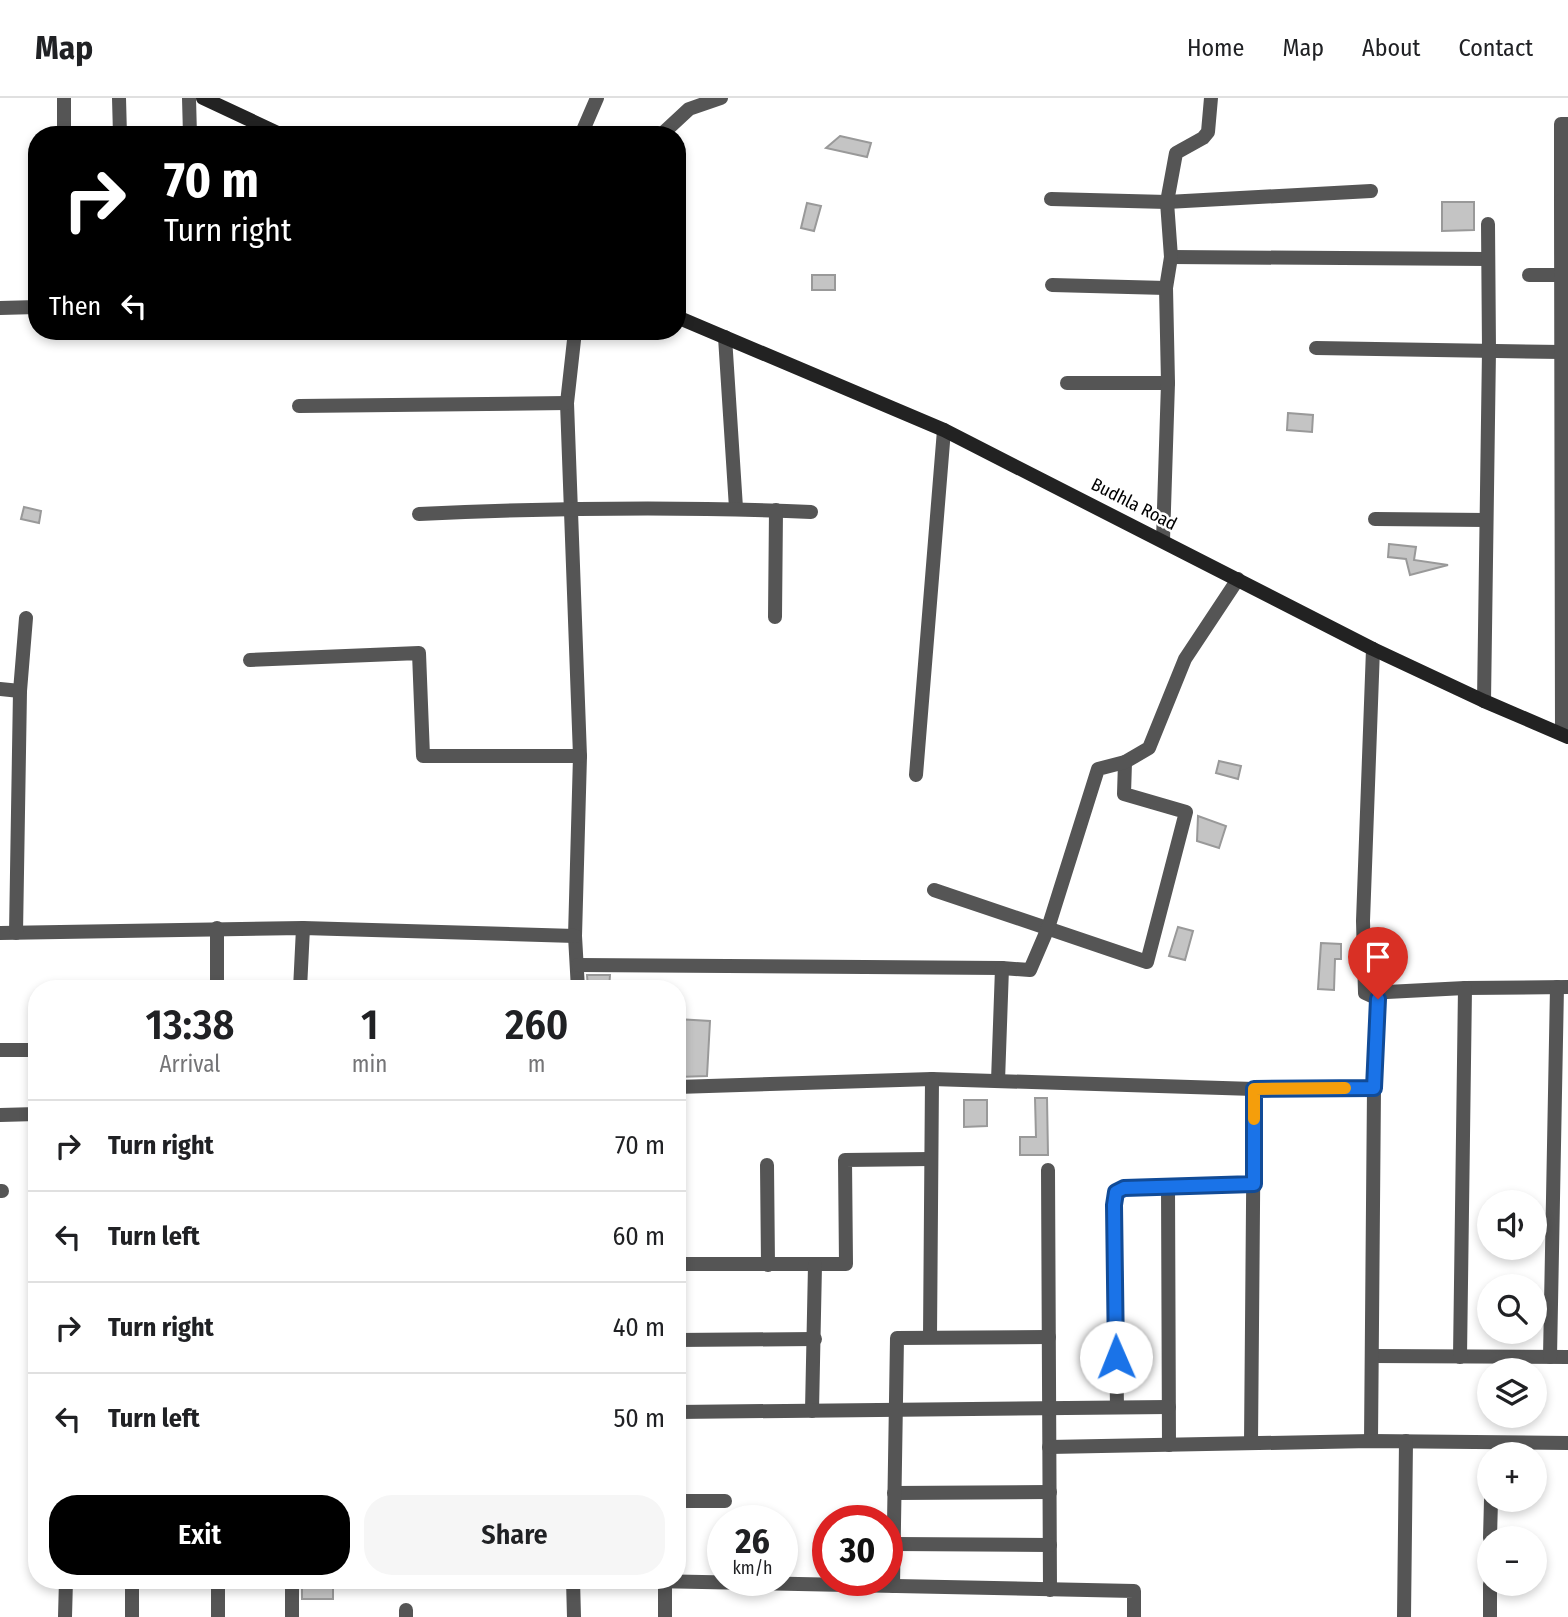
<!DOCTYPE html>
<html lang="en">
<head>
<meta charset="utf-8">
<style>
	body { margin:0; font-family:"Fira Sans Condensed",sans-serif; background:#f6f6f6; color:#202124; height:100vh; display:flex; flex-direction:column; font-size:26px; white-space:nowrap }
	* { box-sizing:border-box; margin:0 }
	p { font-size:23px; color:#757577 }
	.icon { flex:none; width:38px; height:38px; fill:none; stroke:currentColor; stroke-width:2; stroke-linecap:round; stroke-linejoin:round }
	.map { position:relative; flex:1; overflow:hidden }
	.details { position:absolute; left:28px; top:882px; width:658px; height:609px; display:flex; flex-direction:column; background:#fff; border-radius:28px; box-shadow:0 4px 10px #0003 }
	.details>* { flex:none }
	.top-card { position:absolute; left:28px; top:28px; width:658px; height:214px; border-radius:28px; box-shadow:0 4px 10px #0003; background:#000; color:#fff; overflow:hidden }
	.buttons { position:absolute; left:1477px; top:1092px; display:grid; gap:14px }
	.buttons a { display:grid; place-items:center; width:70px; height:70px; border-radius:50%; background:#fff; box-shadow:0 4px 10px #0003; font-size:35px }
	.speed { position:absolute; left:707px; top:1407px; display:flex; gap:14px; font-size:35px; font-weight:700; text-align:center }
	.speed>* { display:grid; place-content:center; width:91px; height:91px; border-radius:50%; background:#fff; box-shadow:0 4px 10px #0003; line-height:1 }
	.speed small { font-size:18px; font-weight:400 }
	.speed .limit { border:10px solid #d22; background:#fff; color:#111 }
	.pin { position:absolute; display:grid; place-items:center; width:60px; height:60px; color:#fff; margin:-72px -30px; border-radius:50% 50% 50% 0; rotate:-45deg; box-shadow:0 0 7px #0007 }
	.pin .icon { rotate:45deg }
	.me { position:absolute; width:77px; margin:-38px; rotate:359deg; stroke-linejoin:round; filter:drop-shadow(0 0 5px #0008) }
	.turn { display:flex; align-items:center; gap:24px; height:147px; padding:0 21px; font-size:32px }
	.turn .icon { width:91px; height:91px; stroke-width:2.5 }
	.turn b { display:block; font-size:49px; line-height:60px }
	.then { display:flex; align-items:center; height:66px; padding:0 21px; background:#0003; gap:14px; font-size:26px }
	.eta { display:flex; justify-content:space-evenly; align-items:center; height:119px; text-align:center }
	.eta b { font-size:42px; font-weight:600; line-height:49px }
	.action { display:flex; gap:14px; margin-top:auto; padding:14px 21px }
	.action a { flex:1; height:80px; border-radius:28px; background:#000; color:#fff; font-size:28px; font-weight:600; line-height:80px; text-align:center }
	.action a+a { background:#f6f6f6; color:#202124 }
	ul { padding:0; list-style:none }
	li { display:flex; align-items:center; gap:21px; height:91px; padding:0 21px; border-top:2px solid #e0e0e0 }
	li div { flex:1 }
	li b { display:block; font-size:26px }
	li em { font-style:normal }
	header { display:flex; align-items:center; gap:42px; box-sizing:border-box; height:98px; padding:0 35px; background:#fff; border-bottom:2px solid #e0e0e0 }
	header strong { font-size:33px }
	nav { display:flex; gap:38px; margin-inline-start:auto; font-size:24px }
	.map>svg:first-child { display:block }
	.building { fill:#c4c4c4; stroke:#999; stroke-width:2 }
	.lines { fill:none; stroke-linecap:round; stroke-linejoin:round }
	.street { stroke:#555; stroke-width:14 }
	.secondary { stroke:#222; stroke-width:14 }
	.route-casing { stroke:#114b97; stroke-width:18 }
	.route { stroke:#1a73e8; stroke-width:12 }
	.slow { stroke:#f59e0b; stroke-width:12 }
	.labels { text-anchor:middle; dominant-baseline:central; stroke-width:5; stroke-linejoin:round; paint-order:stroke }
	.street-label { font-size:18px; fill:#000; stroke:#fff }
</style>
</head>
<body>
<header>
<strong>Map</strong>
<nav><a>Home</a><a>Map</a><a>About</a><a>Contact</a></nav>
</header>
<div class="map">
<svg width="1568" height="1519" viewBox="0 0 1568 1519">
	<rect width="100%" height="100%" fill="#fff"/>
	<g class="building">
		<polygon points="840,38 871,45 867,59 826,50"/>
		<polygon points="1442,104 1474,104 1474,132 1442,133"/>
		<polygon points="807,105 821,108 814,133 801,130"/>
		<rect x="812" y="177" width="23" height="15"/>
		<polygon points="1288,315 1313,317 1312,334 1287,332"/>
		<polygon points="24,409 41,413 39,425 21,421"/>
		<polygon points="1389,446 1416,449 1414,462 1448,467 1410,477 1406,461 1388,459"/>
		<polygon points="1219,663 1241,668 1238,681 1216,675"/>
		<polygon points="1198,718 1226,728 1219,750 1197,743"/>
		<polygon points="1178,829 1193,833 1185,862 1169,858"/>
		<polygon points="1321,845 1341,846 1341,861 1335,861 1334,892 1318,891"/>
		<polygon points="587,877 610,877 609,891 588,891"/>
		<polygon points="677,921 710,923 707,978 677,979"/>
		<polygon points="1035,1000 1047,1000 1048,1057 1020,1057 1020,1039 1036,1039"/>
		<polygon points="964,1002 987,1002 987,1028 964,1029"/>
		<rect x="302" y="1482" width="31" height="19"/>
	</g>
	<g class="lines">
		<g class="street">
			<polyline points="64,0 64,37"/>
			<polyline points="119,0 120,37"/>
			<polyline points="189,0 190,37"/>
			<polyline points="581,37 597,0"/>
			<polyline points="661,37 689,11 721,0"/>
			<polyline points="1051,101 1167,104 1371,93"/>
			<polyline points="1561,103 1561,26 1568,26"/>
			<polyline points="1171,159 1488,161"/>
			<polyline points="1529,177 1568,177"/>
			<polyline points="1052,187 1166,190"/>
			<polyline points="0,210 37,209"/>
			<polyline points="575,233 567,305 580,658 575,838 578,891"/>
			<polyline points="725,239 736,410"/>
			<polyline points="1316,250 1562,254"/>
			<polyline points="1067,285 1168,285"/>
			<polyline points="299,308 567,305"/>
			<path d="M419 416C550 410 680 408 811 414"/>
			<polyline points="1375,421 1486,422"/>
			<polyline points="1163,442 1168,285 1166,190 1171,159 1167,104 1176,55 1203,40 1208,34 1211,0"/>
			<polyline points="775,519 776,412"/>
			<polyline points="250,562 419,555 423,658 580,658"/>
			<polyline points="0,591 20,593"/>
			<polyline points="1484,603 1489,252 1488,126"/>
			<polyline points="1562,636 1561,103 1568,103"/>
			<polyline points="916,677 944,332"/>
			<polyline points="934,792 1147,864 1186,714 1124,696 1125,664"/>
			<polyline points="0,835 303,830 575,838"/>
			<polyline points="16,835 20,593 26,520"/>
			<polyline points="578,867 1002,870 1030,872 1048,830 1098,671 1125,664 1149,650 1185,561 1238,481"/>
			<polyline points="217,891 217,830"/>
			<polyline points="300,891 303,830"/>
			<polyline points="1367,895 1465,890 1568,889"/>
			<polyline points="0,952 37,952"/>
			<polyline points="998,983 1002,870"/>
			<polyline points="677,989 932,981 1254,991 1374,990"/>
			<polyline points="0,1017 37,1016"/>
			<polyline points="767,1067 768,1167"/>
			<polyline points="1048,1072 1050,1492"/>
			<polyline points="1168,1089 1169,1347"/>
			<polyline points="0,1093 2,1093"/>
			<polyline points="677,1166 846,1166 845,1062 931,1061"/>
			<polyline points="930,1239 932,981"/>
			<polyline points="677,1242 815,1241"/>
			<polyline points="1372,1258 1568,1259"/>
			<polyline points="1460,1259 1465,890"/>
			<polyline points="1550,1259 1557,889"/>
			<polyline points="1117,1309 1114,1107 1117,1094 1124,1090 1254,1086"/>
			<polyline points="812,1313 815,1167"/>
			<polyline points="677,1314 1169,1309"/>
			<polyline points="1371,1343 1374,990 1378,901 1365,895 1363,823 1373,551"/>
			<polyline points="1251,1345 1254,991"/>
			<polyline points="1049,1349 1371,1343 1568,1345"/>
			<polyline points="894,1395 1050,1394"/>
			<polyline points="677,1403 725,1403"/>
			<polyline points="1490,1440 1491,1402"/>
			<polyline points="894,1446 1050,1447"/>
			<polyline points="218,1482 218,1519"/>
			<polyline points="292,1482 292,1519"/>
			<polyline points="573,1482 574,1519"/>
			<polyline points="603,1482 1134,1493 1134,1519"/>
			<polyline points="893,1488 897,1240 1049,1239"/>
			<polyline points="406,1512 406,1519"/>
			<polyline points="65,1519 66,1482"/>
			<polyline points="132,1519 132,1482"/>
			<polyline points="665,1519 665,1484"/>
			<polyline points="1404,1519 1406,1343"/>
			<polyline points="1490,1519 1490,1486"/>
		</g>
		<g class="secondary">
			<polyline points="203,0 282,37"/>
			<polyline points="677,219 944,332 1373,551 1484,603 1568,639"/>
		</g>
	</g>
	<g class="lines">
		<g class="route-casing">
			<polyline id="route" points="1116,1259 1114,1107 1116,1094 1124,1090 1254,1086 1254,991 1374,990 1378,901"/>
		</g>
		<use href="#route" class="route"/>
		<polyline class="slow" points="1254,1021 1254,991 1345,990"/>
	</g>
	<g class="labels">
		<g class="street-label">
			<text transform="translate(1134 406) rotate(27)">Budhla Road</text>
		</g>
	</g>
</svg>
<div class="buttons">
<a><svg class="icon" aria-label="sound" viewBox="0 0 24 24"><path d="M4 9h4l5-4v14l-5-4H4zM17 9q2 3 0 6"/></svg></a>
<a><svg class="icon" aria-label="search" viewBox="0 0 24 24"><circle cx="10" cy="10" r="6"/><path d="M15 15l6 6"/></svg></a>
<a><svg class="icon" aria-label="layers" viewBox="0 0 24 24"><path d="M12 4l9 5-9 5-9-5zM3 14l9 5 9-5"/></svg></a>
<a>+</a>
<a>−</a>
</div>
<div class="speed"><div>26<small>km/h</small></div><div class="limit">30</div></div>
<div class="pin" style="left:1378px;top:901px;background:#d93025"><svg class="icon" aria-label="arrive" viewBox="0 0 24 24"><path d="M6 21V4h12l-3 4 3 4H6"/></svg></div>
<svg class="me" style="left:1116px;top:1259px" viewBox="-20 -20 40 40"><circle r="19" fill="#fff"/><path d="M0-13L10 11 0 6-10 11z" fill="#1a73e8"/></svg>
<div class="top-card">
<div class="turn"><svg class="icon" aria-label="right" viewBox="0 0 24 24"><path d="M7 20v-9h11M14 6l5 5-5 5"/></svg><div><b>70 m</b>Turn right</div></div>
<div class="then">Then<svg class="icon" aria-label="left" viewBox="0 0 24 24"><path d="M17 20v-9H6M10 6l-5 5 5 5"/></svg></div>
</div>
<section class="details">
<div class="eta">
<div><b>13:38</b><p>Arrival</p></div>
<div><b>1</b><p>min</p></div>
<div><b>260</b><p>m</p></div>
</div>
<ul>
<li><svg class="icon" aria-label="right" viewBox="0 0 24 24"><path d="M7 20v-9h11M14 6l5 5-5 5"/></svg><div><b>Turn right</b></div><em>70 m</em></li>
<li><svg class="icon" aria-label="left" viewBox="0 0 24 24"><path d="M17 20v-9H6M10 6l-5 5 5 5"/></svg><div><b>Turn left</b></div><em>60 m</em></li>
<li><svg class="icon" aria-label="right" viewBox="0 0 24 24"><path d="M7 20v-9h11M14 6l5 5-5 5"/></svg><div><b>Turn right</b></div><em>40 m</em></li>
<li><svg class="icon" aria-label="left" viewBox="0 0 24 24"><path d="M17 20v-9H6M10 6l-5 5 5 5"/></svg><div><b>Turn left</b></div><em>50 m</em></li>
</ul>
<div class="action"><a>Exit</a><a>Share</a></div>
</section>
</div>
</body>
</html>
